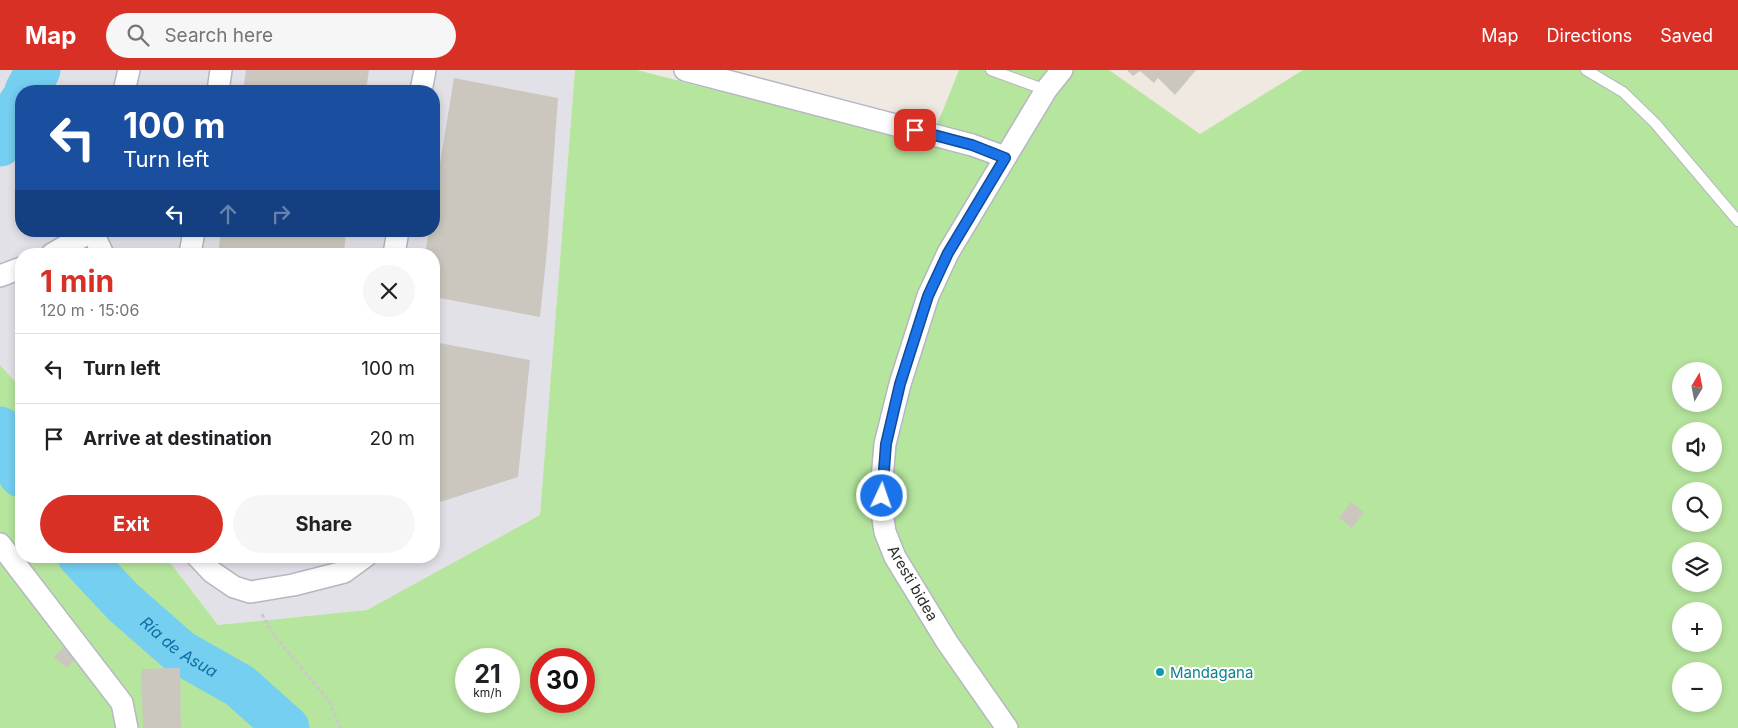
<!DOCTYPE html>
<html lang="en">
<head>
<meta charset="utf-8">
<style>
	body { margin:0; font-family:Inter,sans-serif; background:#f6f6f6; color:#202124; height:100vh; display:flex; flex-direction:column; font-size:19px; white-space:nowrap }
	* { box-sizing:border-box; margin:0 }
	p { font-size:16px; color:#757577 }
	.icon { flex:none; width:28px; height:28px; fill:none; stroke:currentColor; stroke-width:2; stroke-linecap:round; stroke-linejoin:round }
	.map { position:relative; flex:1; overflow:hidden }
	.drawer { position:absolute; left:15px; top:178px; width:425px; height:315px; display:flex; flex-direction:column; background:#fff; border-radius:20px; box-shadow:0 2px 8px #0003 }
	.drawer>* { flex:none }
	.top-card { position:absolute; left:15px; top:15px; width:425px; height:152px; border-radius:20px; box-shadow:0 2px 8px #0003; background:#1a4fa0; color:#fff; overflow:hidden }
	.needle { width:32px; rotate:10deg }
	.controls { position:absolute; left:1672px; top:292px; display:grid; gap:10px }
	.controls a { display:grid; place-items:center; width:50px; height:50px; border-radius:50%; background:#fff; box-shadow:0 2px 8px #0003; font-size:25px }
	.speed { position:absolute; left:455px; top:578px; display:flex; gap:10px; font-size:25px; font-weight:700; text-align:center }
	.speed>* { display:grid; place-content:center; width:65px; height:65px; border-radius:50%; background:#fff; box-shadow:0 2px 8px #0003; line-height:1 }
	.speed small { font-size:12px; font-weight:400 }
	.speed .limit { border:8px solid #d22; background:#fff; color:#111 }
	.pin { position:absolute; display:grid; place-items:center; width:42px; height:42px; color:#fff; margin:-21px; border-radius:10px; box-shadow:0 2px 8px #0006 }
	.me { position:absolute; width:55px; margin:-28px; rotate:3deg; stroke-linejoin:round; filter:drop-shadow(0 0 4px #0008) }
	.turn { display:flex; align-items:center; gap:18px; height:105px; padding:0 25px; font-size:22px }
	.turn .icon { width:65px; height:65px; stroke-width:2.5 }
	.turn b { display:block; font-size:35px; line-height:42px }
	.lanes { display:flex; align-items:center; height:48px; padding:0 25px; background:#0003; justify-content:center; gap:25px; direction:ltr }
	.lanes .off { opacity:.35 }
	.round { display:grid; place-items:center; flex:none; width:52px; height:52px; border-radius:26px; background:#f6f6f6 }
	.headline { display:flex; align-items:center; justify-content:space-between; height:85px; padding:0 25px }
	h1 { font-size:30px; font-weight:700; line-height:38px; color:#d93025 }
	.cta { display:flex; gap:10px; margin-top:auto; padding:10px 25px }
	.cta a { flex:1; height:58px; border-radius:30px; background:#d93025; color:#fff; font-size:20px; font-weight:700; line-height:58px; text-align:center }
	.cta a+a { background:#f6f6f6; color:#202124 }
	ul { padding:0; list-style:none }
	li { display:flex; align-items:center; gap:15px; height:70px; padding:0 25px; border-top:1px solid #e0e0e0 }
	li div { flex:1 }
	li b { display:block; font-size:19px }
	li em { font-style:normal }
	header { display:flex; align-items:center; gap:30px; box-sizing:border-box; height:70px; padding:0 25px; background:#d93025; color:#fff }
	header strong { font-size:24px }
	nav { display:flex; gap:28px; margin-inline-start:auto; font-size:18px }
	.search { width:350px; height:45px; background:#f6f6f6; display:flex; align-items:center; gap:12px; box-sizing:border-box; padding:0 18px; border-radius:28px; color:#757577; font-size:19px }
	.map>svg:first-child { display:block }
	.industrial { fill:#e3e1e8; fill-rule:evenodd }
	.green { fill:#b6e59e; fill-rule:evenodd }
	.lines { fill:none; stroke-linecap:round; stroke-linejoin:round }
	.river { stroke:#75cff0; stroke-width:45 }
	.building { fill:#cbc7bf }
	.service-casing { stroke:#b4b7c1; stroke-width:12 }
	.minor-casing { stroke:#b4b7c1; stroke-width:24 }
	.path { stroke:#c9c9c9; stroke-width:3; stroke-dasharray:4 2.5; stroke-linecap:butt }
	.service { stroke:#fff; stroke-width:10 }
	.minor { stroke:#fff; stroke-width:21 }
	.route-casing { stroke:#114b97; stroke-width:12 }
	.route { stroke:#1a73e8; stroke-width:9 }
	.culture-dot { fill:#0f9aa8; stroke:#fff; stroke-width:2 }
	.labels { text-anchor:middle; dominant-baseline:central; stroke-width:4; stroke-linejoin:round; paint-order:stroke }
	.street-label { font-size:15px; fill:#2e2e2e; stroke:#fff }
	.culture-label { font-size:15px; fill:#0d838f; stroke:#fff; text-anchor:start }
	.water-label { font-size:16px; font-style:italic; fill:#0d6fa3; stroke:#fff }
</style>
</head>
<body>
<header>
<strong>Map</strong>
<div class="search"><svg class="icon" aria-label="search" viewBox="0 0 24 24"><circle cx="10" cy="10" r="6"/><path d="M15 15l6 6"/></svg>Search here</div>
<nav><a>Map</a><a>Directions</a><a>Saved</a></nav>
</header>
<div class="map">
<svg width="1738" height="658" viewBox="0 0 1738 658">
	<rect width="100%" height="100%" fill="#efe9e1"/>
	<path class="industrial" d="M0 0H575L540 445 367 540 218 555 165 486H434V184H21V318L0 295ZM21 21H434V161H21Z"/>
	<path class="green" d="M575 0H637L929 75 959 0H1109L1200 64 1303 0H1738V658H0V295L21 318V486H165L218 555 367 540 540 445ZM1681 301H1714V334H1681ZM1681 361H1714V394H1681ZM1681 421H1714V454H1681ZM1681 481H1714V514H1681ZM1681 541H1714V574H1681ZM466 589H509V631H466ZM541 589H584V631H541ZM1681 601H1714V634H1681Z"/>
	<g class="lines">
		<g class="river">
			<polyline points="27,21 38,0"/>
			<polyline points="0,74 21,33"/>
			<polyline points="0,359 21,405"/>
			<path id="s1" d="M80 486 123 532 180 582 240 616 287 658"/>
		</g>
	</g>
	<g class="building">
		<polygon points="246,0 369,0 366,21 243,21"/>
		<polygon points="1127,0 1196,0 1175,25 1158,8 1154,13 1140,1 1133,6"/>
		<polygon points="454,8 558,28 547,180 540,247 434,227 434,184 425,184 429,161 434,161 434,130"/>
		<polygon points="221,161 346,161 344,184 218,184"/>
		<polygon points="434,272 530,290 518,407 434,434"/>
		<polygon points="1351,432 1364,442 1352,458 1339,448"/>
		<polygon points="63,577 76,588 67,598 54,587"/>
		<polygon points="180,598 181,658 143,658 141,599"/>
	</g>
	<g class="lines">
		<g class="service-casing">
			<g id="service">
				<polyline points="991,0 1046,20"/>
				<polyline points="1586,0 1623,22 1655,53 1738,151"/>
			</g>
		</g>
		<g class="minor-casing">
			<g id="minor">
				<polyline points="685,0 972,75 1005,87"/>
				<polyline points="124,21 129,0"/>
				<polyline points="218,21 221,0"/>
				<polyline points="421,21 425,0"/>
				<polyline points="92,161 103,184"/>
				<polyline points="52,184 92,161"/>
				<polyline points="190,184 194,161"/>
				<polyline points="394,184 398,161"/>
				<polyline points="0,206 21,198"/>
				<polyline points="0,474 122,633 127,658"/>
				<polyline points="197,486 212,502 234,517 250,522 293,515 344,502 366,486"/>
				<polyline points="1007,658 947,572 895,487 885,462 882,442 882,410 885,374 900,314 928,226 948,183 1046,20 1062,0"/>
			</g>
		</g>
		<polyline class="path" points="262,544 273,564 330,632 340,658"/>
		<use href="#service" class="service"/>
		<use href="#minor" class="minor"/>
	</g>
	<g class="lines">
		<g class="route-casing">
			<polyline id="route" points="882,426 886,374 900,314 928,226 948,183 1005,88 972,75 915,60"/>
		</g>
		<use href="#route" class="route"/>
	</g>
	<circle class="culture-dot" cx="1160" cy="602" r="5"/>
	<g class="labels">
		<g class="street-label">
			<text transform="translate(913 513) rotate(60)">Aresti bidea</text>
		</g>
		<g class="culture-label">
			<text x="1170" y="602">Mandagana</text>
		</g>
		<g class="water-label">
			<text stroke="none"><textPath href="#s1" startOffset="135">Ría de Asua</textPath></text>
		</g>
	</g>
</svg>
<div class="controls">
<a><svg class="needle" viewBox="-14 -14 28 28"><path d="M0-13l5 13h-10z" fill="#e53935"/><path d="M0 13l5-13h-10z" fill="#757577"/></svg></a>
<a><svg class="icon" aria-label="sound" viewBox="0 0 24 24"><path d="M4 9h4l5-4v14l-5-4H4zM17 9q2 3 0 6"/></svg></a>
<a><svg class="icon" aria-label="search" viewBox="0 0 24 24"><circle cx="10" cy="10" r="6"/><path d="M15 15l6 6"/></svg></a>
<a><svg class="icon" aria-label="layers" viewBox="0 0 24 24"><path d="M12 4l9 5-9 5-9-5zM3 14l9 5 9-5"/></svg></a>
<a>+</a>
<a>−</a>
</div>
<div class="speed"><div>21<small>km/h</small></div><div class="limit">30</div></div>
<div class="pin" style="left:915px;top:60px;background:#d93025"><svg class="icon" aria-label="arrive" viewBox="0 0 24 24"><path d="M6 21V4h12l-3 4 3 4H6"/></svg></div>
<svg class="me" style="left:882px;top:426px" viewBox="-20 -20 40 40"><circle r="17" fill="#1a73e8" stroke="#fff" stroke-width="3"/><path d="M0-11L8 9 0 5-8 9z" fill="#fff"/></svg>
<div class="top-card">
<div class="turn"><svg class="icon" aria-label="left" viewBox="0 0 24 24"><path d="M17 20v-9H6M10 6l-5 5 5 5"/></svg><div><b>100 m</b>Turn left</div></div>
<div class="lanes"><svg class="icon" aria-label="left" viewBox="0 0 24 24"><path d="M17 20v-9H6M10 6l-5 5 5 5"/></svg><svg class="icon off" aria-label="ahead" viewBox="0 0 24 24"><path d="M12 20V5M6 11l6-6 6 6"/></svg><svg class="icon off" aria-label="right" viewBox="0 0 24 24"><path d="M7 20v-9h11M14 6l5 5-5 5"/></svg></div>
</div>
<section class="drawer">
<div class="headline"><div><h1>1 min</h1><p>120 m · 15:06</p></div><a class="round"><svg class="icon" aria-label="close" viewBox="0 0 24 24"><path d="M6 6l12 12M18 6L6 18"/></svg></a></div>
<ul>
<li><svg class="icon" aria-label="left" viewBox="0 0 24 24"><path d="M17 20v-9H6M10 6l-5 5 5 5"/></svg><div><b>Turn left</b></div><em>100 m</em></li>
<li><svg class="icon" aria-label="arrive" viewBox="0 0 24 24"><path d="M6 21V4h12l-3 4 3 4H6"/></svg><div><b>Arrive at destination</b></div><em>20 m</em></li>
</ul>
<div class="cta"><a>Exit</a><a>Share</a></div>
</section>
</div>
</body>
</html>
